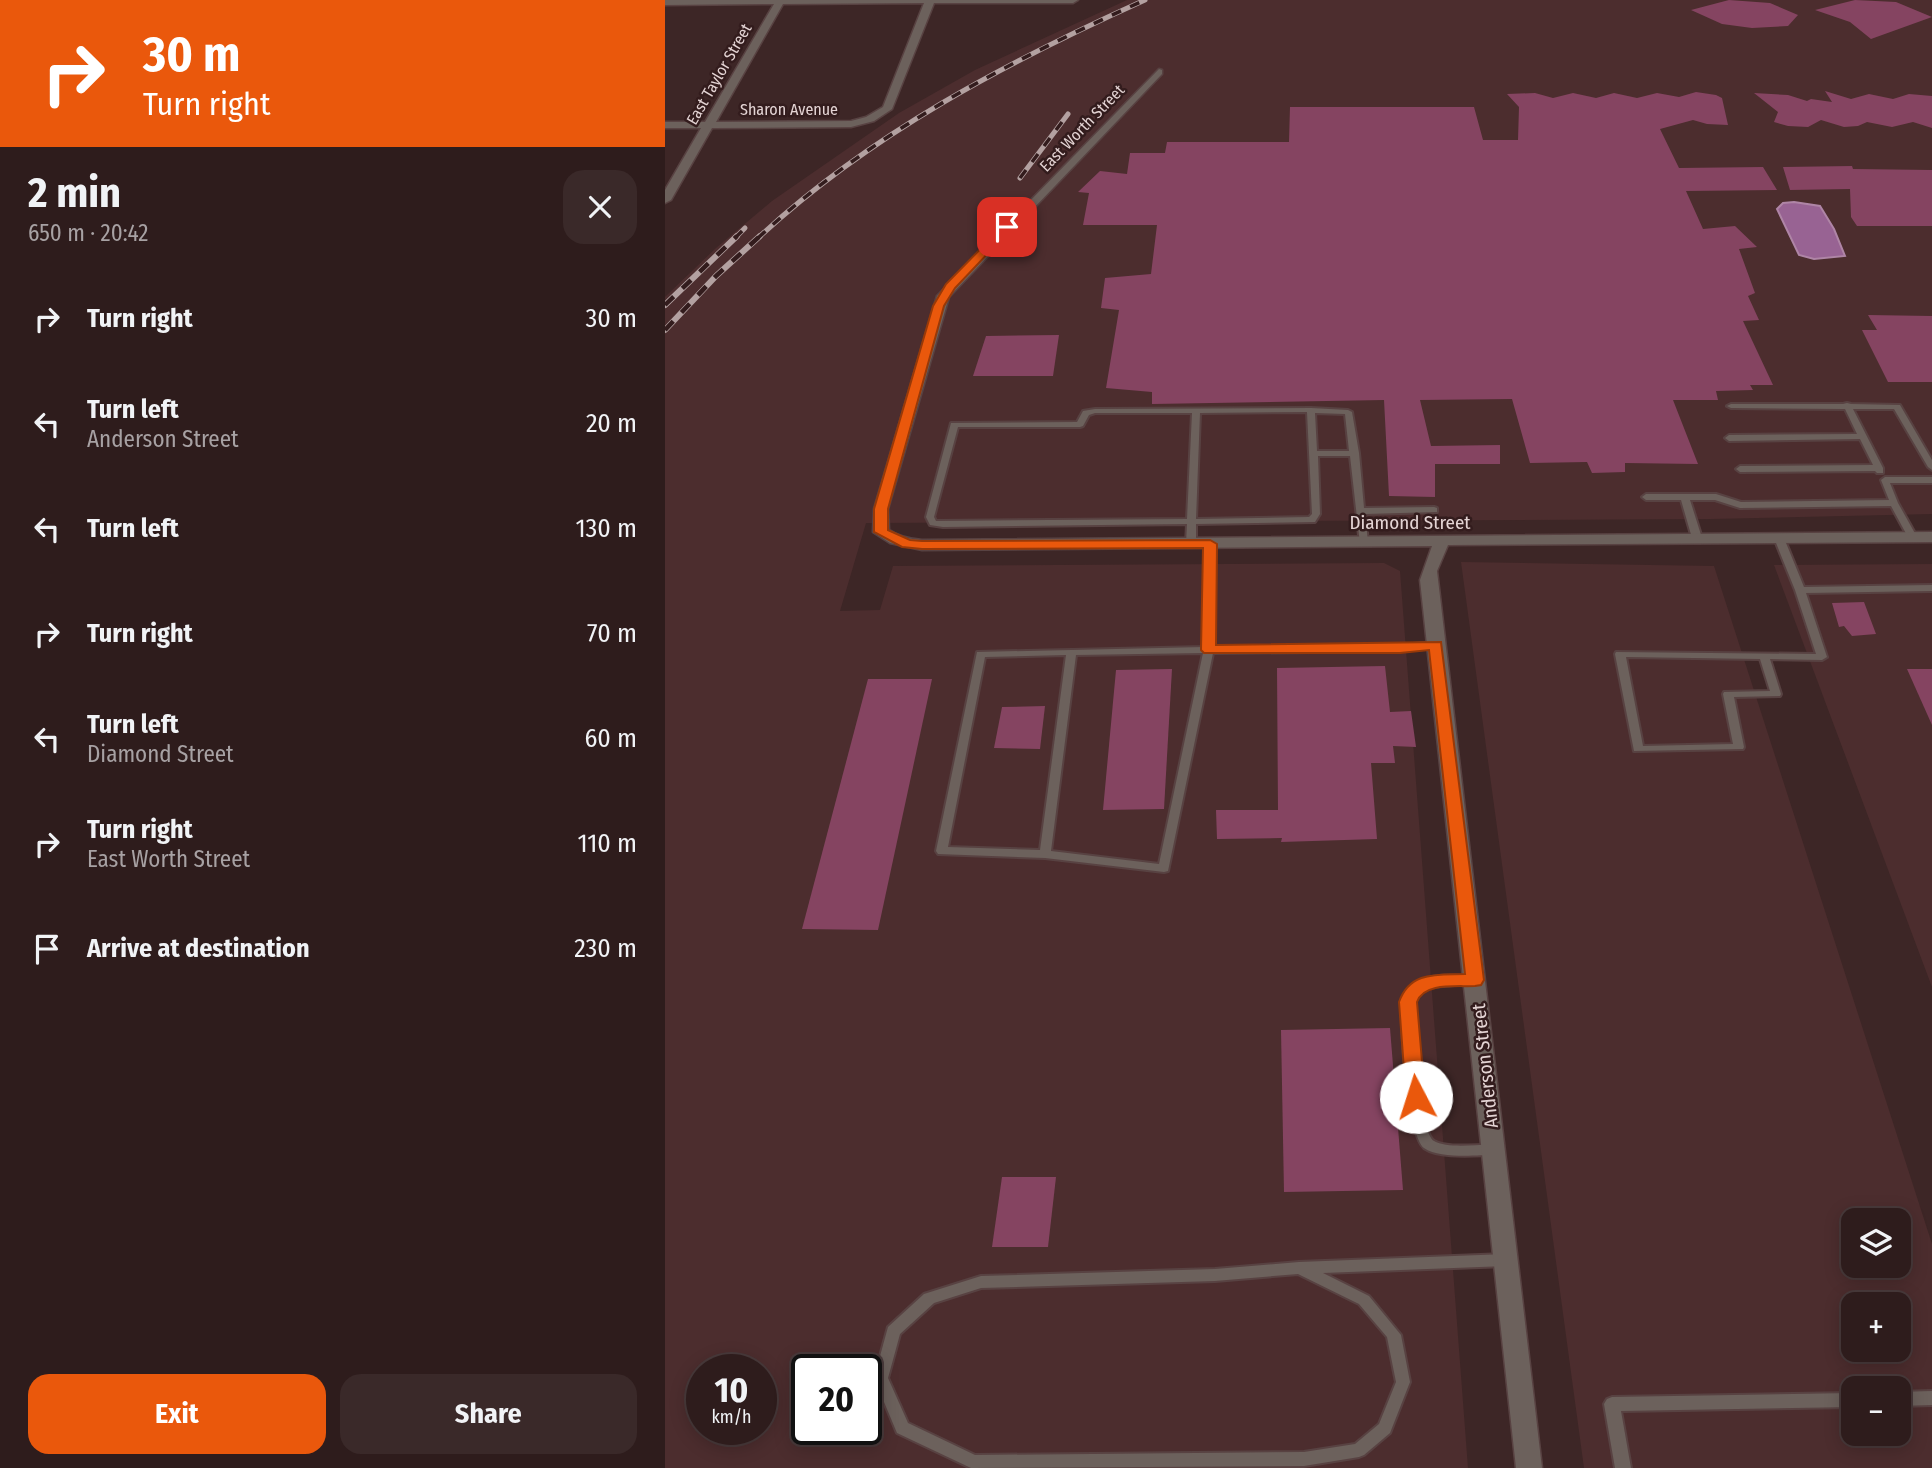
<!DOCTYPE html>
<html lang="en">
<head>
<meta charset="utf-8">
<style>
	body { margin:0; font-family:"Fira Sans Condensed",sans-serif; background:#3a2929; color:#f1f3f6; height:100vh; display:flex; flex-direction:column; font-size:26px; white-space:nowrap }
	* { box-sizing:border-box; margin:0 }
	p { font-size:23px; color:#a7a1a3 }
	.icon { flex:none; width:38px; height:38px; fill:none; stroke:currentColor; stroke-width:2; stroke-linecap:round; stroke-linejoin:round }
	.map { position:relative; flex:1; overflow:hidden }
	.sheet { display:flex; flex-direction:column; background:#2e1c1c; width:665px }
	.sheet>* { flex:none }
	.banner { background:#ea580c; color:#fff; overflow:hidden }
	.tools { position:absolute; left:1176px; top:1208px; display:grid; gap:14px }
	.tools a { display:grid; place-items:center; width:70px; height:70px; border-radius:14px; background:#2e1c1c; box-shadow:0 4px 18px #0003,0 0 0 2px #493a3b; font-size:35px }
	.speed { position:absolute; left:21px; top:1354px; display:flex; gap:14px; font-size:35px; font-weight:700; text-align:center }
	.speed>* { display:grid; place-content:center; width:91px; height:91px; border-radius:50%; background:#2e1c1c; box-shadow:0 4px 18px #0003,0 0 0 2px #493a3b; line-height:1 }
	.speed small { font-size:18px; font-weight:400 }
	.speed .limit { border:4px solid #111; border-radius:10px; background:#fff; color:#111 }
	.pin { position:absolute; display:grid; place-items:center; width:60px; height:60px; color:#fff; margin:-30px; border-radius:14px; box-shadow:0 4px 10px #0006 }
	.me { position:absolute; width:77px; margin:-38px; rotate:355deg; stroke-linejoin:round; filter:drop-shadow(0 0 5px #0008) }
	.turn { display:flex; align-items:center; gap:24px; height:147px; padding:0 28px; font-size:32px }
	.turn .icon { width:91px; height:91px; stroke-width:2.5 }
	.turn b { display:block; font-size:49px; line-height:60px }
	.round { display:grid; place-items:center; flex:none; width:74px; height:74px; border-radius:21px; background:#3a2929 }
	.overview { display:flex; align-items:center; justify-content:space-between; height:119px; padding:0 28px }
	h1 { font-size:42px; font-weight:700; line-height:52px }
	.primary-button { display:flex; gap:14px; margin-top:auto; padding:14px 28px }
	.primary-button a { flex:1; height:80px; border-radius:21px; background:#ea580c; color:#fff; font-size:28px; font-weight:700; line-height:80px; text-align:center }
	.primary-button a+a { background:#3a2929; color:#f1f3f6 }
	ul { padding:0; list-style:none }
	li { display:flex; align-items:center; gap:21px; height:105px; padding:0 28px }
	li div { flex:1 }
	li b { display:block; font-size:26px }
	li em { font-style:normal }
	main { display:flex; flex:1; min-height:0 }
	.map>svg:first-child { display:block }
	.built { fill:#4c2d2e; fill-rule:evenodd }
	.water { fill:#986393; stroke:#af85a6; stroke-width:2 }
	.building { fill:#854461 }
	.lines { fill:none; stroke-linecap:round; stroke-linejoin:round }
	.lane-casing { stroke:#584242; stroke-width:4 }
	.street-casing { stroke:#584242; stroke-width:3 }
	.lane { fill:#6c615c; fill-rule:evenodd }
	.street { fill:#6c615c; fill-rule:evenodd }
	.rail-far1-casing { stroke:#b3a1a1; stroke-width:5 }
	.rail-casing { stroke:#b3a1a1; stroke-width:6 }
	.rail-far1 { stroke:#331c1d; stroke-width:3.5; stroke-dasharray:10; stroke-linecap:butt }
	.rail { stroke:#331c1d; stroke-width:4.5; stroke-dasharray:12; stroke-linecap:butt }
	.route { fill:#ea580c; stroke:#983908; stroke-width:2 }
	.labels { text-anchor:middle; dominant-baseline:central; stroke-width:5; stroke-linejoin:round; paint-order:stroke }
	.far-street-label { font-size:16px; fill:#e4d4d4; stroke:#331c1d }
	.street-label { font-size:19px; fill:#e4d4d4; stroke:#331c1d }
</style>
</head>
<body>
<main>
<section class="sheet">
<div class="banner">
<div class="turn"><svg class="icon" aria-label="right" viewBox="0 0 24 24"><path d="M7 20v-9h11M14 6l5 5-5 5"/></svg><div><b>30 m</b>Turn right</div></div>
</div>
<div class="overview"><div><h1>2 min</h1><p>650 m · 20:42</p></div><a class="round"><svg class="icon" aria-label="close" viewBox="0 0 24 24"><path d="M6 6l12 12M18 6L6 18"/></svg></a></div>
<ul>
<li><svg class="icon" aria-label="right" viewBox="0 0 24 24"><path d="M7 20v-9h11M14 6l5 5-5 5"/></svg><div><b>Turn right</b></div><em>30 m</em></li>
<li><svg class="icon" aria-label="left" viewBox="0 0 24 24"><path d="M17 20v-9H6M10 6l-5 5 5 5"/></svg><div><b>Turn left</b><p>Anderson Street</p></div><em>20 m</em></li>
<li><svg class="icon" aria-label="left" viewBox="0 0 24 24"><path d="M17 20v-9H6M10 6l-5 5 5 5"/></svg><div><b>Turn left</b></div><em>130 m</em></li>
<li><svg class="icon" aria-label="right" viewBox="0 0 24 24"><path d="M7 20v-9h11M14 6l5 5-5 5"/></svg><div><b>Turn right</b></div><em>70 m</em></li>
<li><svg class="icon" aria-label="left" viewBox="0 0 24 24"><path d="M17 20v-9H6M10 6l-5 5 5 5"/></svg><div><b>Turn left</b><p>Diamond Street</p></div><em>60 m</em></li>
<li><svg class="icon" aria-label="right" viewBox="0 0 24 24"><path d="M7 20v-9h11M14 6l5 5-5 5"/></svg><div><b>Turn right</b><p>East Worth Street</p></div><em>110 m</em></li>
<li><svg class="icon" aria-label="arrive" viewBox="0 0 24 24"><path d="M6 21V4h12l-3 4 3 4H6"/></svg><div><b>Arrive at destination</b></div><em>230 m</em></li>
</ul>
<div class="primary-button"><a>Exit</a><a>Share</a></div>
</section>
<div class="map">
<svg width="1267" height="1468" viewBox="0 0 1267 1468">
	<rect width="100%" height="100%" fill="#3d2626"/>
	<g class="built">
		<path d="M462 0H1267V514L1046 519 201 523 175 611 215 610 228 566 719 563 735 571 803 1468H0V297L51 248 107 201 234 113 310 70ZM37 1370H96V1430H37ZM142 1370H201V1430H142Z"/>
		<path d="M796 562 1049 566 1267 1244V1468H919ZM1188 1220H1234V1265H1188ZM1188 1304H1234V1349H1188ZM1188 1388H1234V1433H1188Z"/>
		<polygon points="1267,564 1267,987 1109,565"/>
	</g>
	<polygon class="water" points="1129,202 1155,206 1169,229 1180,256 1149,259 1134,255 1112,209 1118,203"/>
	<g class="building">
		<polygon points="1064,0 1105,3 1133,15 1123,26 1087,28 1057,24 1026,10"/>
		<polygon points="1190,0 1231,2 1267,17 1206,39 1185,22 1150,10"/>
		<polygon points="1160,91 1186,99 1204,94 1228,99 1244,94 1267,96 1267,128 1248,122 1227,127 1202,122 1193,126 1179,127 1156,120 1143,127 1123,126 1109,122 1113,112 1089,93 1123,95 1142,101 1146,99 1167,102"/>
		<polygon points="870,93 888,98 908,93 931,98 949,93 972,98 992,93 1014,97 1031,92 1051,95 1057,98 1063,125 1042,124 1028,120 995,129 1014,168 1098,167 1112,190 1021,191 1038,229 1070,226 1092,247 1074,249 1090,293 1083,296 1094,320 1078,321 1108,385 1085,385 1088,390 1051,391 1053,400 1008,400 1033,464 960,463 960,472 927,473 922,462 865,463 847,399 755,400 766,446 835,445 835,464 770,464 770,497 724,496 719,400 487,404 487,392 441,388 454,310 436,308 440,278 486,274 492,225 418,225 424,193 413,192 435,171 462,174 465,153 500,153 502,142 624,142 625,107 809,107 818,140 853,140 854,107 842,94"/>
		<polygon points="1187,166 1188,169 1267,170 1267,226 1192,226 1186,217 1185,189 1125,190 1118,167"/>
		<polygon points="1203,315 1267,316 1267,382 1223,382 1197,330 1212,330"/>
		<polygon points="394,335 388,376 308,376 321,336"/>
		<polygon points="1199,602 1211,634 1187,636 1179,626 1174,627 1167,603"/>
		<polygon points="720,666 725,712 746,711 751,747 728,746 730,763 706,763 712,839 616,842 617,838 552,839 551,810 613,810 612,668"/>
		<polygon points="507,669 499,809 438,810 451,670"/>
		<polygon points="1242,669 1267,669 1267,725"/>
		<polygon points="203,679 267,679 213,930 137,929"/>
		<polygon points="380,706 375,749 329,748 337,707"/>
		<polygon points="725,1028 738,1190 619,1192 616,1030"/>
		<polygon points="337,1177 391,1177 383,1247 327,1247"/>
	</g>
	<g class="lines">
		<g class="lane-casing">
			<g id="lane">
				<polygon points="1182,403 1186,404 1235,405 1267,460 1267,470 1263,467 1229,409 1188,409 1218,468 1218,473 1212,473 1210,471 1075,472 1071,469 1075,466 1208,465 1195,439 1064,441 1060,438 1064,435 1192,434 1180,409 1066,408 1062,406 1066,404 1178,404"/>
				<path d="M646 408 683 410 687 412 694 453 699 508 769 507 772 508V512L700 514 703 542 701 544H695L685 456H653L655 514 650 522 531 524V544L526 547 521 544 522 524 278 527 265 525 261 517 286 423 412 422 418 411 430 409ZM642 412 647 514 644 517 531 519 535 413ZM430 413H527L522 519 271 521 269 517 293 427H415L418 426 424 415ZM650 413 680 414 684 451H652Z"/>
				<polygon points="1220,477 1267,477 1267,483 1225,483 1233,503 1252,537 1250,539 1244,539 1226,506 1075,508 1050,500 1025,500 1037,538 1032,541 1027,538 1016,500 981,500 977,497 981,494 1051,494 1076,502 1224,500 1216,480"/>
				<path d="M1114 535 1119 538 1139 587 1267 585V591L1141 593 1162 657 1157 660 1105 659 1116 694 1115 696 1069 697 1079 747 1078 749 969 751 950 654 951 652 1151 654 1130 590 1109 538ZM961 657 1095 659 1105 691 1059 692 1058 694 1068 744 978 746Z"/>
				<path d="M545 541 550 544 549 647 735 645 771 642 776 645 771 648 735 651 548 653 503 871 499 872 380 858 273 854 271 851 312 652 539 647 540 544ZM538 653 494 864 386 851 411 655ZM401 655 375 850 283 847 320 657Z"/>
				<path d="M810 976 814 977 816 980 814 983 766 987 759 990 749 1002C751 1025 753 1130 769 1141 782 1149 814 1144 829 1145L834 1146 836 1150 834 1154 829 1155C811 1155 775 1159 759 1148 743 1135 735 1027 737 1005 737 1000 740 994 743 990 758 971 789 976 810 976Z"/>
				<path d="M841 1254 846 1256 848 1260 846 1264 841 1266 658 1273 704 1296 736 1335 745 1382 725 1433 699 1455 694 1457 639 1466 306 1468 232 1433 209 1378 223 1327 259 1294 316 1276 550 1269 634 1262ZM633 1274 694 1304 722 1337 731 1382 714 1424 690 1444 639 1452 310 1455 243 1423 223 1378 235 1334 269 1303 316 1288 550 1281Z"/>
				<polygon points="1267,1391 1267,1405 1234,1406 1234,1392"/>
				<polygon points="1188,1393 1188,1407 956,1411 966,1468 950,1468 939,1404 942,1399 947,1397"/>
			</g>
		</g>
		<g class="street-casing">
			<g id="street">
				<path d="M0 0H413L408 3H269L227 109 209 121 186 127 47 128 6 200 0 203V190L36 128H0V122H40L109 4 0 5ZM259 3 218 107 201 117 186 121 51 122 118 4Z"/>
				<path d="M494 69 497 70V74L284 297 223 509 224 530C234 537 244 539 257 540L1267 532V542L783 545 772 571 877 1468H851L755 580 767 546 257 550 225 543 208 532 209 509 272 296Z"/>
			</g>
		</g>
		<use href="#lane" class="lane"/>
		<use href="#street" class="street"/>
		<g class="rail-far1-casing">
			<g id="rail-far1">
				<polyline points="355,178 403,114"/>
				<polyline points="70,238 80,228"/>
				<path d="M93 238C205 134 342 62 480 0"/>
			</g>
		</g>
		<g class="rail-casing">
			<g id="rail">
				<polyline points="0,305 72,236"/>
				<polyline points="0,330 51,276 95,236"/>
			</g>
		</g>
		<use href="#rail-far1" class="rail-far1"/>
		<use href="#rail" class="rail"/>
	</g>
	<path class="route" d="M339 225 348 227 290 288 279 306 223 509V530L245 540 257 541 545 540 552 544 551 645 776 642 819 980 816 985 810 986C792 987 759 982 752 1002L760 1097 758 1102 751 1104 744 1102 741 1097 734 1002C745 971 772 975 800 974L764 650 735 653H539L536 650 538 548 257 549 237 547 209 532V509L268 306 281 284Z"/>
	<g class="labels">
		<g class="far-street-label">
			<text transform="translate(54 74) rotate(-60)">East Taylor Street</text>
			<text x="124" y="109">Sharon Avenue</text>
			<text transform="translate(417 128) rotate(-46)">East Worth Street</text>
		</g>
		<g class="street-label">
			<text x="745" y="522">Diamond Street</text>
			<text transform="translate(820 1066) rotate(-96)">Anderson Street</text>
		</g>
	</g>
</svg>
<div class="tools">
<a><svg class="icon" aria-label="layers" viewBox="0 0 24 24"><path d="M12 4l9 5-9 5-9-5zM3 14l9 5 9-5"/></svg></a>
<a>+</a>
<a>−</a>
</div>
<div class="speed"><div>10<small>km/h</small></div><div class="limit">20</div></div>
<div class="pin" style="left:342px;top:227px;background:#d93025"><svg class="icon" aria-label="arrive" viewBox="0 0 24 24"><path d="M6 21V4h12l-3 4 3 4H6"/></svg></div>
<svg class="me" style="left:751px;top:1097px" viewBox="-20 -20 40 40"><circle r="19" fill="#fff"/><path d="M0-13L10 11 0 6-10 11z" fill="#ea580c"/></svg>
</div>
</main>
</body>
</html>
